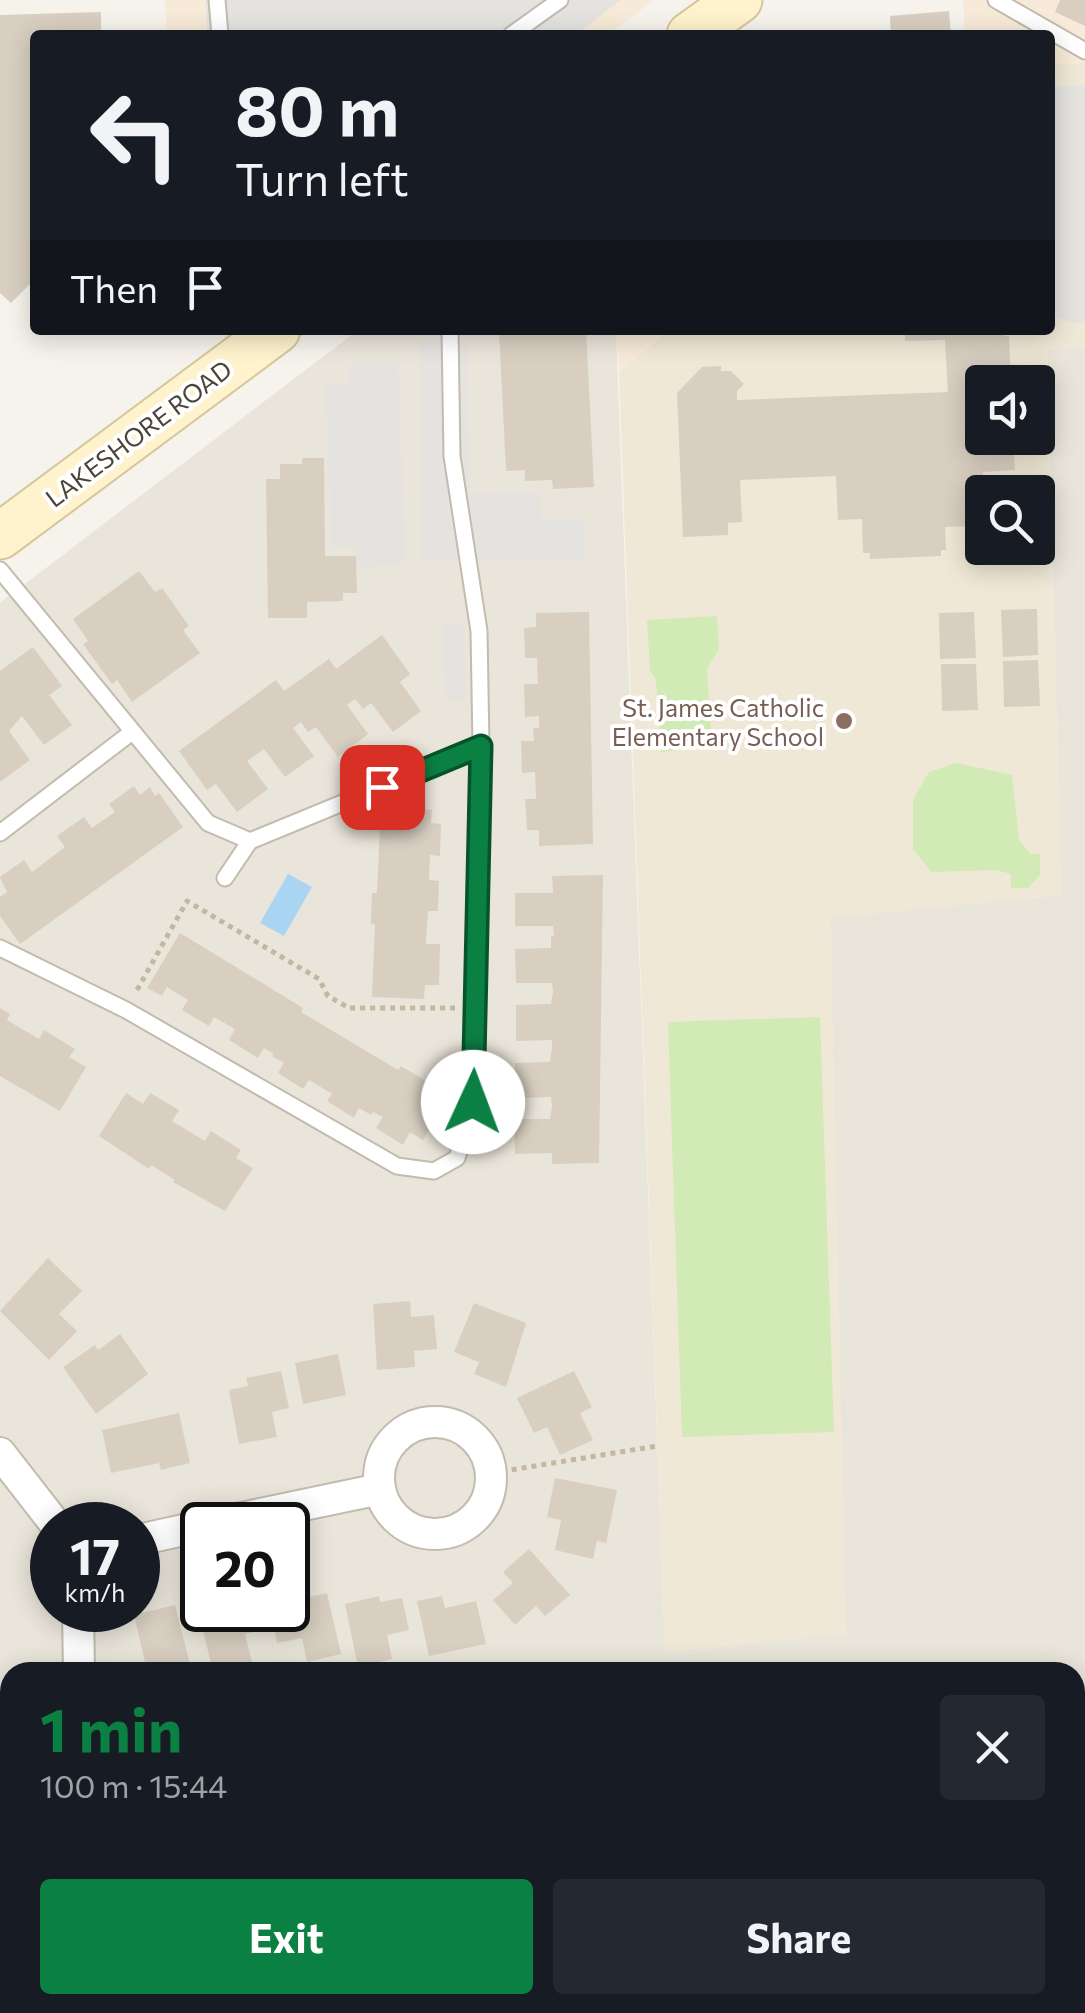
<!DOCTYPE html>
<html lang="en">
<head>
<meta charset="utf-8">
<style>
	body { margin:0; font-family:Commissioner,sans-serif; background:#242831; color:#f1f3f6; height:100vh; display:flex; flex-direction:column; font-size:38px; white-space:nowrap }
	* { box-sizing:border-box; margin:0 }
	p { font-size:32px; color:#9ea1a6 }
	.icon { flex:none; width:55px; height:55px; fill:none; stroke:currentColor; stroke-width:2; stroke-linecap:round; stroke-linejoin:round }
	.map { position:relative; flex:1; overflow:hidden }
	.sheet { position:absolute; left:0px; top:1662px; width:1085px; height:352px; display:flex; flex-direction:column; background:#171b24; border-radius:30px 30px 0 0; box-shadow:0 5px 25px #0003 }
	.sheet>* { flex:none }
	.guide { position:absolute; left:30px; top:30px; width:1025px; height:305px; border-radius:10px; box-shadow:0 5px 25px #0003; background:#171b24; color:#f1f3f6; overflow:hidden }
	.fabs { position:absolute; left:965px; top:365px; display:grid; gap:20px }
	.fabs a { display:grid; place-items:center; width:90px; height:90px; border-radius:10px; background:#171b24; box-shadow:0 5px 25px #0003; font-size:50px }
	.speed { position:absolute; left:30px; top:1502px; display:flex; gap:20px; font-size:50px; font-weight:700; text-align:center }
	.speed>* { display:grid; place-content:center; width:130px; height:130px; border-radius:50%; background:#171b24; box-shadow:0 5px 25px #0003; line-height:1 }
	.speed small { font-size:25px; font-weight:400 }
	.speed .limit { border:5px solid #111; border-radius:15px; background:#fff; color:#111 }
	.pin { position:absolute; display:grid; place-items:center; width:85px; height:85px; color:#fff; margin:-42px; border-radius:20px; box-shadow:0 5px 15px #0006 }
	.me { position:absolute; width:110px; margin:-55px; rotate:2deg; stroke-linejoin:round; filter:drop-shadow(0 0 8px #0008) }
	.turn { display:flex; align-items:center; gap:35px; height:210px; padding:0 40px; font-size:45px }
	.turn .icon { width:130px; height:130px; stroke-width:2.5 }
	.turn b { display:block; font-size:70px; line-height:85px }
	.then { display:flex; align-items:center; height:95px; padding:0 40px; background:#0003; gap:20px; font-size:38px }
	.round { display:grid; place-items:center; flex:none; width:105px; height:105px; border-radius:10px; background:#242831 }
	.overview { display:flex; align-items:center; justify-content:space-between; height:170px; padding:0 40px }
	h1 { font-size:60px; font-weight:700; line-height:75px; color:#0b8043 }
	.action { display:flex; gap:20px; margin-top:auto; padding:20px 40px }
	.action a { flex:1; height:115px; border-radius:10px; background:#0b8043; color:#fff; font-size:40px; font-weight:700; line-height:115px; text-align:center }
	.action a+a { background:#242831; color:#f1f3f6 }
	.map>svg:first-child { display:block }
	.residential { fill:#eae5da; fill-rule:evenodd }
	.commercial { fill:#f7ead8 }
	.education { fill:#efe8d6; fill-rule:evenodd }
	.green { fill:#d2eab5 }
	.parking { fill:#e5e3e0 }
	.water { fill:#a9d4f2 }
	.building { fill:#d8cfc1 }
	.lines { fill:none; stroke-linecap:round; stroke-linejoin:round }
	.service-casing { stroke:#c2bbae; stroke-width:19 }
	.minor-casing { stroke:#c2bbae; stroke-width:34 }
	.secondary-casing { stroke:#d6c79b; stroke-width:49 }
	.path { stroke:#c4b79f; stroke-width:5; stroke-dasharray:5 5; stroke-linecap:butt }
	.service { stroke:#fff; stroke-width:15 }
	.minor { stroke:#fff; stroke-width:30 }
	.secondary { stroke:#fff3cd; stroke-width:45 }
	.route-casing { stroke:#07532c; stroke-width:25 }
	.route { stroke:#0b8043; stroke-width:18 }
	.education-dot { fill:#8d6e63; stroke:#fff; stroke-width:4 }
	.labels { text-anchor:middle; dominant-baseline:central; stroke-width:8; stroke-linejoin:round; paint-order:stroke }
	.street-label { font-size:25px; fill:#4b4439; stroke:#fff }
	.education-label { font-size:25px; fill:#785e54; stroke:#fff; text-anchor:end }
</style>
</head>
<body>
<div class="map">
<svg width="1085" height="2013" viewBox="0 0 1085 2013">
	<rect width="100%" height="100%" fill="#f6f3ec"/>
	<path class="residential" d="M358 330H616L665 1651 845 1633 830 917 1061 895 1047 349 1085 346V2013H0V603ZM52 1525H138V1610H52ZM202 1525H288V1610H202ZM10 1672H1075V2005H10Z"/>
	<g class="commercial">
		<polygon points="165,0 654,0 607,35 167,35"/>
		<polygon points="963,0 1085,0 1085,63 1050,65 1050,35 965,35"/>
		<polygon points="616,330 669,330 619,373"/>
	</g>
	<path class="education" d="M1085 63V346L1047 349 1061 895 830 918 846 1634 665 1652 619 373 669 330H1050V65ZM982 382H1038V438H982ZM982 492H1038V548H982Z"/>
	<g class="green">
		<polygon points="717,616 719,649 707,669 712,747 661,752 656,680 650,670 647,620"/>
		<polygon points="956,763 1012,775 1019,840 1030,854 1040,854 1040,875 1028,888 1011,888 1011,874 996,870 931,872 913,849 913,800 929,772"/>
		<polygon points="820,1017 834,1432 682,1437 668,1022"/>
	</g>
	<g class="parking">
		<polygon points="206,0 621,0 575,35 207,35"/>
		<polygon points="1085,85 1085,322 1071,323 1050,314 1050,87"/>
		<polygon points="420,341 467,341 469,493 541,492 542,520 585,520 585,560 422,561"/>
		<polygon points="398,363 406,565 355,567 354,546 332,547 325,385 349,384 349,365"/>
		<polygon points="464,622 467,700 445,701 442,623"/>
	</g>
	<polygon class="water" points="288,874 312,887 284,936 260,923"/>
	<g class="building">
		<polygon points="1060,0 1085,0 1085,26 1055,12"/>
		<polygon points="949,11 951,35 891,35 890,16"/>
		<polygon points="101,12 101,35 35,35 35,279 11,303 0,293 0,15"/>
		<polygon points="499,330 586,330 594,487 553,489 552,480 525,481 525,470 506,471"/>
		<polygon points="905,330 1004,330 1004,336 1009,336 1011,382 982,382 982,438 1013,438 1015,470 983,472 982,526 945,527 946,550 941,550 941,556 870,559 870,553 863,553 862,519 838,520 836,476 740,480 742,522 728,523 728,535 683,537 677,393 702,367 721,366 721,371 731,371 744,384 737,391 737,400 948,392 945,340 905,341"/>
		<polygon points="302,458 324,458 325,556 356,556 357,593 343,593 343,601 307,602 307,618 268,618 266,479 280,479 280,464 302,464"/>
		<polygon points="139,571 155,592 162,588 189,626 183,630 200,653 132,702 117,680 112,684 83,644 88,641 73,619"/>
		<polygon points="1037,609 1038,655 1003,657 1001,610"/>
		<polygon points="589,612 593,844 539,846 539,830 527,830 525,799 536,799 535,772 522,773 521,741 534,741 533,728 539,728 539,716 525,717 524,684 538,684 537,658 525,658 524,628 536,627 536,613"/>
		<polygon points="974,612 976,658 940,659 939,613"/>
		<polygon points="382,635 410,674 400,682 421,711 393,732 371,703 363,709 355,699 347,705 368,734 338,757 316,727 308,732 301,722 293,728 314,756 285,777 264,749 247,761 268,789 237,812 216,784 207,790 179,751 276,680 284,691 329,659 336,669"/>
		<polygon points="33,647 62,686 49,695 72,725 44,745 22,716 9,731 30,760 0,782 0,671"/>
		<polygon points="1038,660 1040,706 1004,707 1003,661"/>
		<polygon points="941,664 976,664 978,710 942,711"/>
		<polygon points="134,786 140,795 150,787 155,796 159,793 183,827 20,944 0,916 0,897 7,892 0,877 24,860 32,872 65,847 57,836 84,817 92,828 115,812 109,804"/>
		<polygon points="375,803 419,804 419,809 432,810 431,823 441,824 440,856 430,855 429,880 439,881 438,911 428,911 426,944 440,944 439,985 425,985 424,999 372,997 375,924 371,924 372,893 377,893 380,827 374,827"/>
		<polygon points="603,875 599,1163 552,1164 552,1153 515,1154 514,1119 550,1119 552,1106 551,1097 515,1098 515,1063 550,1062 552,1049 552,1040 516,1041 516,1005 551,1004 553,992 552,983 516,983 515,949 551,948 551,936 554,936 553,926 515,926 515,893 553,893 552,876"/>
		<polygon points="180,933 303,1008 301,1012 398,1070 401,1066 450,1095 423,1140 410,1132 403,1145 376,1128 383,1117 373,1112 371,1115 359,1108 354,1118 327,1101 332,1094 309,1080 303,1089 278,1073 284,1063 272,1056 274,1054 264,1048 258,1058 229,1040 235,1029 214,1017 209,1026 182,1010 188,1000 167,987 162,996 147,988"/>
		<polygon points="0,1008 10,1014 7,1020 39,1039 44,1030 75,1049 69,1057 86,1067 60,1111 0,1076"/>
		<polygon points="126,1093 143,1104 150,1093 179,1110 172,1121 205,1141 211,1131 241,1150 236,1158 253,1168 225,1211 173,1182 175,1180 151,1165 149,1169 99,1136"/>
		<polygon points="48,1258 82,1291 59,1314 77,1331 49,1360 0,1311"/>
		<polygon points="410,1301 411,1317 434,1315 437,1349 414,1351 415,1367 377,1370 373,1304"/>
		<polygon points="474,1303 526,1323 506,1387 474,1374 479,1362 454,1352"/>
		<polygon points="120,1334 148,1374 96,1414 63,1367 95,1345 98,1350"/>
		<polygon points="338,1354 346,1395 303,1404 295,1363"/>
		<polygon points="281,1371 289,1408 272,1412 277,1437 239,1444 229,1390 248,1386 246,1378"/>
		<polygon points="574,1371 592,1407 580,1413 593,1440 560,1455 547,1427 534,1433 517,1398"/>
		<polygon points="179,1413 190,1463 161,1470 159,1463 111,1473 102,1430"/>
		<polygon points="555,1478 617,1490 606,1543 597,1541 593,1559 555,1550 561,1520 547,1517"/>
		<polygon points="529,1549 570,1595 545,1616 536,1606 515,1625 493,1600 513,1583 503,1572"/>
		<polygon points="327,1593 341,1654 307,1662 302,1638 277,1643 270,1610 288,1610 292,1601"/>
		<polygon points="379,1596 380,1602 402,1598 409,1630 387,1635 392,1659 358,1667 345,1604"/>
		<polygon points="442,1596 445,1608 476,1601 486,1644 429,1656 417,1601"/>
		<polygon points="175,1605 192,1672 138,1672 136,1665 145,1662 134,1615"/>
		<polygon points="202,1608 256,1610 261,1630 245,1634 254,1670 213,1672 198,1609"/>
		<rect x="1075" y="1724" width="10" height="63"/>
		<polygon points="1075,1929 1081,1929 1083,1968 1075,1968"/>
		<polygon points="164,2005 201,2005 201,2013 165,2013"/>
		<polygon points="375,2005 438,2005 439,2013 375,2013"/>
		<rect x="664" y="2005" width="27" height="8"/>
		<polygon points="814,2005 855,2005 856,2012 815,2013"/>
	</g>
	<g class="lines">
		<g class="service-casing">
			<g id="service">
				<polyline points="217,0 220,35"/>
				<polyline points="996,0 1085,51"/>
				<polyline points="511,35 560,0"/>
				<polyline points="0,570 208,823 250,841"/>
				<polyline points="0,833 132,732"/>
				<polyline points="225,878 250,841 481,746"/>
				<polyline points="0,948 126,1010 397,1166 434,1171 457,1158 473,1102 481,746 479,631 452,456 450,330"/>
			</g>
		</g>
		<g class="minor-casing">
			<g id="minor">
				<circle cx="435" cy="1478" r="56"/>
				<polyline points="0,1453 56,1525"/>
				<polyline points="208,1525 380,1489"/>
				<polyline points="138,1540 202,1526"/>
				<polyline points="78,1610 79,1672"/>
				<polyline points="1075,1868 1085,1868"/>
				<polyline points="85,2005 85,2013"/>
				<polyline points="545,2005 546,2013"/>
				<polyline points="953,2005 953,2013"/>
			</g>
		</g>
		<g class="secondary-casing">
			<g id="secondary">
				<polyline points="690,35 739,0"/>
				<polyline points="0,536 277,330"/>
			</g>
		</g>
		<g class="path">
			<polyline points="137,990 187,901 319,979 328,996 349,1008 455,1008"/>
			<polyline points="492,1473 657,1446"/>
		</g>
		<use href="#service" class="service"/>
		<use href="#minor" class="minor"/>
		<use href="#secondary" class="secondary"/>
	</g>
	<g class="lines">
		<g class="route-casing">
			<polyline id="route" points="382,787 481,746 473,1102"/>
		</g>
		<use href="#route" class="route"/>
	</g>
	<circle class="education-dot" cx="844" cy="721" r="10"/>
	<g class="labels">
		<g class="street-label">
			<text transform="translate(138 433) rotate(-37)">LAKESHORE ROAD</text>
		</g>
		<g class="education-label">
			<text x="824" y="707">St. James Catholic<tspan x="824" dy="29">Elementary School</tspan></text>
		</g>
	</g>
</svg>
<div class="fabs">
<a><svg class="icon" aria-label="sound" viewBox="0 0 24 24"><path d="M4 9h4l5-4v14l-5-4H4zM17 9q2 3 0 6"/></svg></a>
<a><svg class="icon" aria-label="search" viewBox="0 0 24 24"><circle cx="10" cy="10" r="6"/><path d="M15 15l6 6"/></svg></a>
</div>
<div class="speed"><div>17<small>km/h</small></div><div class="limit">20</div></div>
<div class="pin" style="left:382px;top:787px;background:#d93025"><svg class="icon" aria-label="arrive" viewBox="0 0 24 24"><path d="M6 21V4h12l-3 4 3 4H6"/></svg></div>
<svg class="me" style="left:473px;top:1102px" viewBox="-20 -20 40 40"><circle r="19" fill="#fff"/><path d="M0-13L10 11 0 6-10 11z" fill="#0b8043"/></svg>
<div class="guide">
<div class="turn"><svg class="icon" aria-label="left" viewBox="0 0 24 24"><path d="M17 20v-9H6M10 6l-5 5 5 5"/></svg><div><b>80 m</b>Turn left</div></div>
<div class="then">Then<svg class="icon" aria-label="arrive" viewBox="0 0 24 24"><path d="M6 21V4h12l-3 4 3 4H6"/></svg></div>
</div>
<section class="sheet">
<div class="overview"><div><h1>1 min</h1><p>100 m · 15:44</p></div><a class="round"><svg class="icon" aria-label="close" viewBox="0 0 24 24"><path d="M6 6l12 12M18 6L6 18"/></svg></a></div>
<div class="action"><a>Exit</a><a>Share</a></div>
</section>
</div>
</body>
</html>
